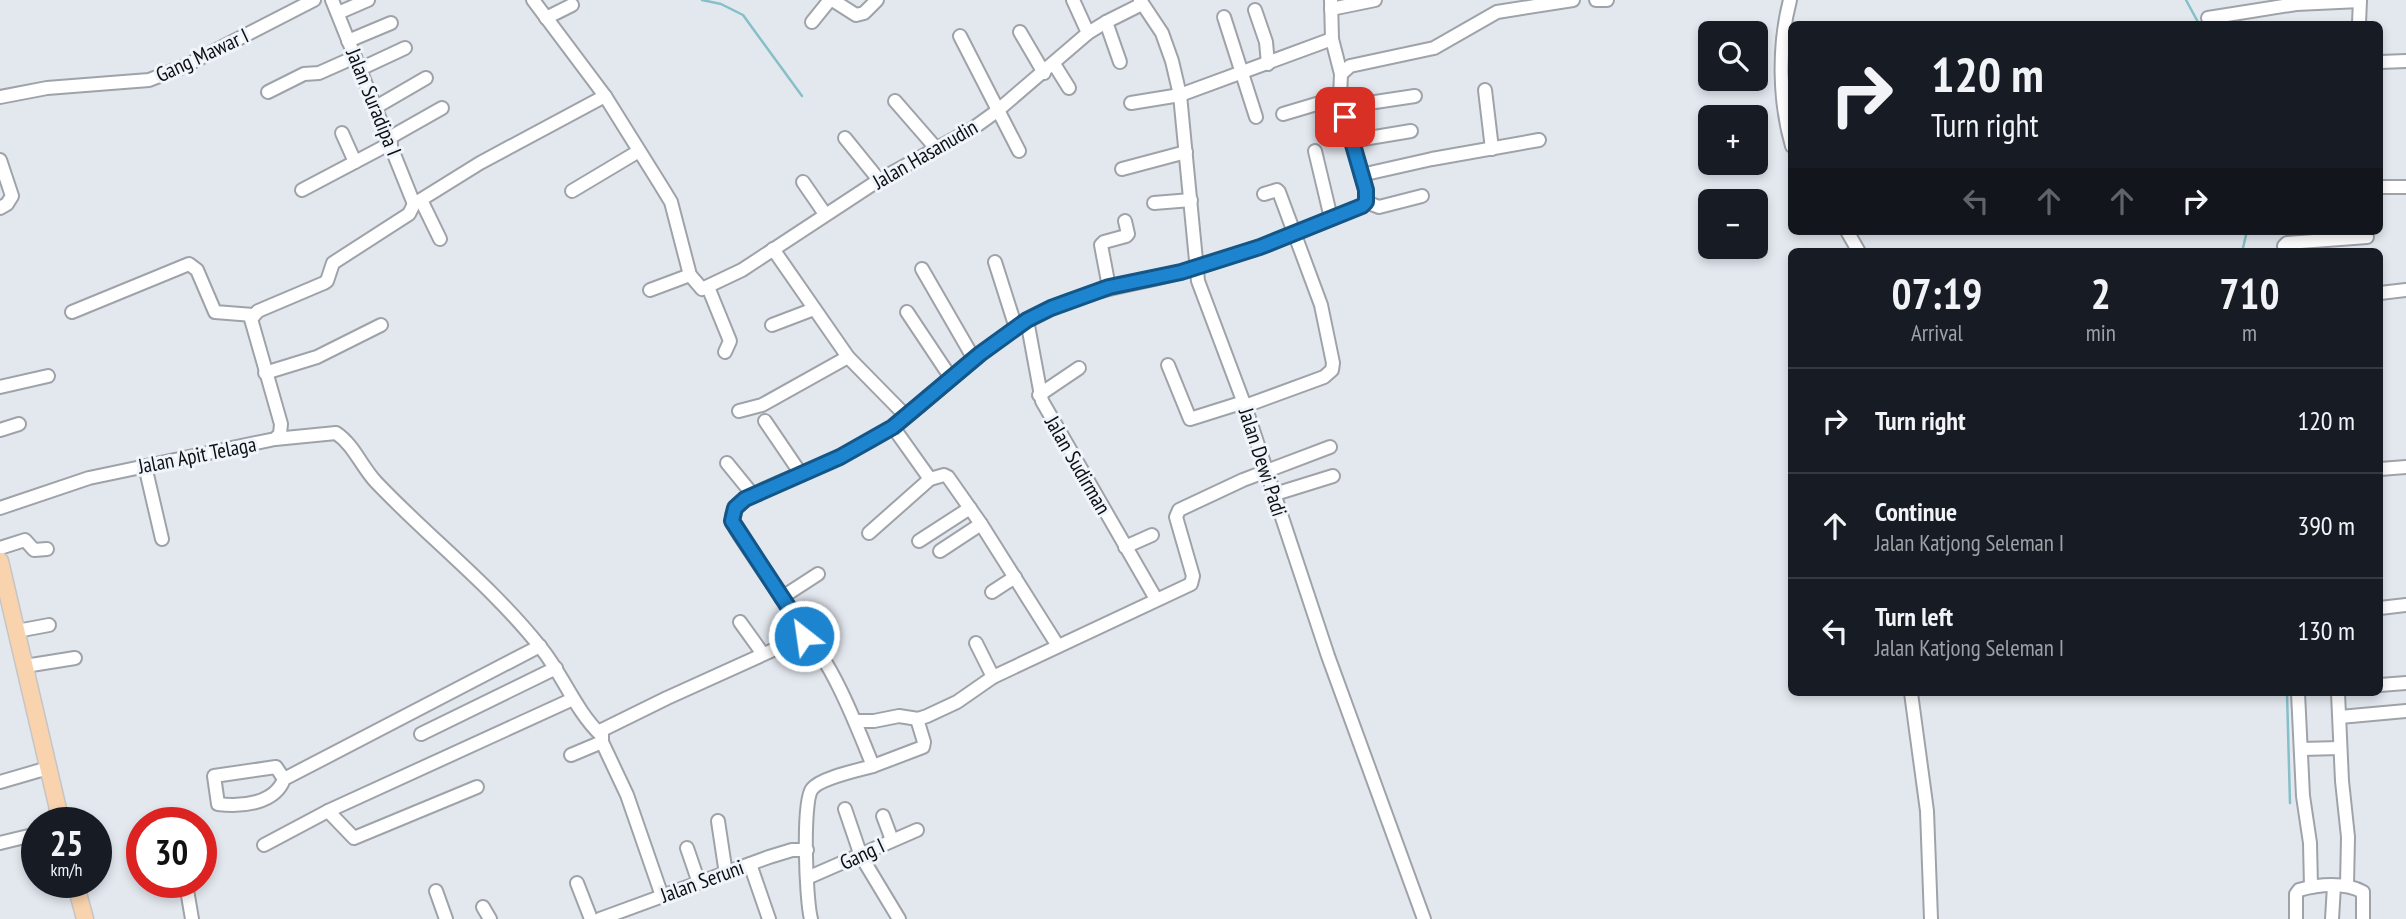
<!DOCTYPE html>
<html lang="en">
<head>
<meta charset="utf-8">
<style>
	body { margin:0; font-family:"PT Sans Narrow",sans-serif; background:#20242c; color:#f1f3f6; height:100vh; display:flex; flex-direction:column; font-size:26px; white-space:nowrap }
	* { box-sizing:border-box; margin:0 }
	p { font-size:23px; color:#9ea1a6 }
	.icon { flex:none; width:38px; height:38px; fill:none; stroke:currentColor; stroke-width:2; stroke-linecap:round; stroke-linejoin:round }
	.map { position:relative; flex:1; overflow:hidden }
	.panel { position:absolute; left:1788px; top:248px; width:595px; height:448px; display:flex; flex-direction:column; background:#171b24; border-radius:10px; box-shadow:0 4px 10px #0003 }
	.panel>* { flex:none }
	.banner { position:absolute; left:1788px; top:21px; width:595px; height:214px; border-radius:10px; box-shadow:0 4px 10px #0003; background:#171b24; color:#f1f3f6; overflow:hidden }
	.tools { position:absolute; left:1698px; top:21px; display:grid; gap:14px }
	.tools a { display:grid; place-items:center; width:70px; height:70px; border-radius:10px; background:#171b24; box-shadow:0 4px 10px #0003; font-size:35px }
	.speed { position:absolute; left:21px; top:807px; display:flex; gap:14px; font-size:35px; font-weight:700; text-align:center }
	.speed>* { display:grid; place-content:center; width:91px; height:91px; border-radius:50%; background:#171b24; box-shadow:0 4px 10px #0003; line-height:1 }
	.speed small { font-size:18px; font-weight:400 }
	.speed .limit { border:10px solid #d22; background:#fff; color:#111 }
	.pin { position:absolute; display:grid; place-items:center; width:60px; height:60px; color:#fff; margin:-30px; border-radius:14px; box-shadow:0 4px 10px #0006 }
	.me { position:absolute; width:77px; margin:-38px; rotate:330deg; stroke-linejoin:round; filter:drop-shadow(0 0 5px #0008) }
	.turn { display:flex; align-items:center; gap:24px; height:147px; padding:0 28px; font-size:32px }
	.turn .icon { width:91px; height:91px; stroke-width:2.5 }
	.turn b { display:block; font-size:49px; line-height:60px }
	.lanes { display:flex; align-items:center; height:66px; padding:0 28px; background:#0003; justify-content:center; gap:35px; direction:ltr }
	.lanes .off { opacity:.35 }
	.eta { display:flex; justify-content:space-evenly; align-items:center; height:119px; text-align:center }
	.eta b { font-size:42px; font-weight:800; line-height:49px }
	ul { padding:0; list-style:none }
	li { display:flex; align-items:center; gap:21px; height:105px; padding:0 28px; border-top:2px solid #363941 }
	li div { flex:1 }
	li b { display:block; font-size:26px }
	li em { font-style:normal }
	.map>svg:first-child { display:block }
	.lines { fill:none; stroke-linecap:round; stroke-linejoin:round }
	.stream { stroke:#86bfc7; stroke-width:2.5 }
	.minor-casing { stroke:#9fa3a9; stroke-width:16 }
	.major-casing { stroke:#c5c5c6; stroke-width:19 }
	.minor { stroke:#fff; stroke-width:12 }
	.major { stroke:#f8d3ad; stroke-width:16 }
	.route-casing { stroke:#135687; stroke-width:18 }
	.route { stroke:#1d85d0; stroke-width:12 }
	.labels { text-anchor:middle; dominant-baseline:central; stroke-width:6; stroke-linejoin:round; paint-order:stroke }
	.street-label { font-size:21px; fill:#0d0f11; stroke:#f0f5fc }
</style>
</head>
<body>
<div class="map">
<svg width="2406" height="919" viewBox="0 0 2406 919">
	<rect width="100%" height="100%" fill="#e3e8ef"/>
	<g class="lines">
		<g class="stream">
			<polyline points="702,0 721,4 743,15 802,96"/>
			<polyline points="2186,0 2199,24"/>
			<polyline points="2242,252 2247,231"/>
			<polyline points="2287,693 2290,803"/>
		</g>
		<g class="minor-casing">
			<g id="minor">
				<polyline points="332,0 414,204"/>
				<polyline points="533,0 605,96 660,184 671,202 690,275 702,289 742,270 879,180 972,129 997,111 1088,33 1106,22 1142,4"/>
				<polyline points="1073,0 1088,33"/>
				<polyline points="1140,0 1162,33 1172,61 1180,95 1198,281 1245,406 1328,656 1424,919"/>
				<polyline points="1596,0 1607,0"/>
				<path d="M1790 0C1778 46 1779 101 1792 146"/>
				<polyline points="1331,9 1375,0"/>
				<polyline points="1255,10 1266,42 1268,64"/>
				<polyline points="338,13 368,0"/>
				<polyline points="1224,17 1256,117"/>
				<polyline points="546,18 572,5"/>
				<polyline points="2208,18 2296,4 2360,1"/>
				<polyline points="812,22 829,1 834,1 856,15 864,13 877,0"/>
				<polyline points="1106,22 1120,62"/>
				<polyline points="2359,24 2360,0"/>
				<polyline points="1020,32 1044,73"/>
				<polyline points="960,36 1019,151"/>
				<polyline points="348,41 391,23"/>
				<polyline points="2380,62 2406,61"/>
				<polyline points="1054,64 1069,88"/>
				<polyline points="360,69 405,48"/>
				<polyline points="1341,74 1350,66 1434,48 1497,12 1573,0"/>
				<polyline points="1485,90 1492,149"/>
				<polyline points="268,92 304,74 319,73 355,57"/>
				<polyline points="0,97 47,88 149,80 185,66 314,0"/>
				<polyline points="895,101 935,147"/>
				<polyline points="1131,103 1180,95 1332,39"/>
				<polyline points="376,107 426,78"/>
				<polyline points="1342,107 1415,96"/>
				<polyline points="1283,114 1340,97"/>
				<polyline points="342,133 355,162"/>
				<polyline points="389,138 442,108"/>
				<polyline points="845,138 879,180"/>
				<polyline points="1351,141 1411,131"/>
				<polyline points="1315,151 1331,218"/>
				<polyline points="0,160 12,196 7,204 0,208"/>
				<polyline points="1122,169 1186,152"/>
				<polyline points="1361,175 1432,159 1539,140"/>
				<polyline points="803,182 825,214"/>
				<polyline points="2380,187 2406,187"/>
				<polyline points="302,190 391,143"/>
				<polyline points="572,191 639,151"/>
				<polyline points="421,200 440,239"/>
				<polyline points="1366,202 1379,207 1422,196"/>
				<polyline points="1154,203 1191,200"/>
				<polyline points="414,204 480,163 605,96"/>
				<polyline points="1847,231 1859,252"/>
				<polyline points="773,249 848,357 906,416"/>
				<polyline points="2285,252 2284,246 2287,243 2367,237"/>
				<polyline points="995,262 1016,328"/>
				<polyline points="922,269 974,359"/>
				<polyline points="708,287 730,341 725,352"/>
				<polyline points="1109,287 1101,245 1104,242 1126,236 1128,234 1125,221"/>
				<polyline points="650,290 690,275"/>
				<polyline points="2380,293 2406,290"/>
				<polyline points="72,312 189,264 197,270 215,312 253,315"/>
				<polyline points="907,312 951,378"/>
				<polyline points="1027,320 1042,401 1156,599"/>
				<polyline points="772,325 814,309"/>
				<polyline points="1168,365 1190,419 1244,402"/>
				<polyline points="265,373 317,357 381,325"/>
				<polyline points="0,387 48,376"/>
				<polyline points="1039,395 1079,368"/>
				<polyline points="1245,406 1324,377 1332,370 1333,363 1321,305 1279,192 1277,190 1264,194"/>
				<polyline points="739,411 762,405 848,357"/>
				<polyline points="765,421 801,474"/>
				<polyline points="893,427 930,479 944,475 948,477 981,524 1058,646"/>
				<polyline points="0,430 19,424"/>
				<path d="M275 439 336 433C354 445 361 466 376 482 429 538 492 586 541 648 563 675 575 710 601 735"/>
				<polyline points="727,463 753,495"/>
				<polyline points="145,466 162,539"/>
				<polyline points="2380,469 2406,467"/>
				<polyline points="1275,494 1333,476"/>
				<polyline points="0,508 89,478 275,439 280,434 281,424 251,319 258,311 324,283 327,281 333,263 409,214 414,204"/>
				<polyline points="869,533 930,479"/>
				<polyline points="919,541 970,508"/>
				<polyline points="1125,547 1152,535"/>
				<polyline points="0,548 25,540 34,550 47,549"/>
				<polyline points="940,551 981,524"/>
				<polyline points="992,592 1015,577"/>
				<polyline points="781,598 818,574"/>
				<polyline points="2380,608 2406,605"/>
				<polyline points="740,622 763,654"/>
				<polyline points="17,631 49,625"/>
				<polyline points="976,643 993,677"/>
				<polyline points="25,666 75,658"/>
				<polyline points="2380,685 2406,683"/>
				<polyline points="1911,693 1927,811 1931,919"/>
				<polyline points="2298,693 2303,796 2310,843 2311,887"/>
				<polyline points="2338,693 2342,781 2348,837 2347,885"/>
				<polyline points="2340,717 2406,711"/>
				<polyline points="855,721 874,721 899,716 918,719 927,716 957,702 993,677 1191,584 1193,576 1176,517 1179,510 1243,480 1330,447"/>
				<polyline points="421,734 556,668"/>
				<polyline points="2301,749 2340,748"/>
				<polyline points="571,755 602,742"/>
				<polyline points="873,766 923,747 924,742 917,719"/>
				<path d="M284 779 276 767 214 776 218 804C241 807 275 804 284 779L540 646"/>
				<polyline points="0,782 48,768"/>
				<polyline points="845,809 861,856 899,919"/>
				<polyline points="328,811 354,838 477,787"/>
				<polyline points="883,816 892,840"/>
				<polyline points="718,821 726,874"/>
				<polyline points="0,843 37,834"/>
				<polyline points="264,845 328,811 573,699"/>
				<polyline points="687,848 699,883"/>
				<polyline points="750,864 769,919"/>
				<polyline points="807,878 917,830"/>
				<polyline points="577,883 591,919"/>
				<polyline points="186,884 192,919"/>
				<polyline points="436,891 446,919"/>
				<polyline points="662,896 627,795 602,742 602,730 667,698 804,636"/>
				<polyline points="483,907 490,919"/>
				<polyline points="600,919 769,857 792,850 807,850"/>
				<path d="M811 919C806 901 802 801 812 789 820 778 859 770 873 766 860 734 830 655 804 636V631L740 536C736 529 729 520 733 512 740 493 819 468 840 457 858 448 878 438 895 426 947 387 991 336 1051 308 1092 289 1135 285 1178 273 1240 256 1301 231 1362 206L1366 202V190L1340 97 1341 74 1332 39 1331 0"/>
				<path d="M2296 919V894L2299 890C2319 884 2345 882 2363 892V919"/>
				<polyline points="2332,919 2334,886"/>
			</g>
		</g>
		<g class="major-casing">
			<g id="major">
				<polyline points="0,561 61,822"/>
				<polyline points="75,882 85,919"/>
			</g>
		</g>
		<use href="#minor" class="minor"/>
		<use href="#major" class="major"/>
	</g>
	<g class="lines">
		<g class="route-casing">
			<polyline id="route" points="804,636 804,631 732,521 735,508 745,499 840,457 893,427 980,354 1027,320 1051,308 1109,287 1181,272 1260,247 1362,206 1366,202 1366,190 1345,117"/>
		</g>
		<use href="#route" class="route"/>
	</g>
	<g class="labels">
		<g class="street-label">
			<text transform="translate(202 55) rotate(-25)">Gang Mawar I</text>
			<text transform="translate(374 102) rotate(68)">Jalan Suradipa I</text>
			<text transform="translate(925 154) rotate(-30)">Jalan Hasanudin</text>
			<text transform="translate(197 455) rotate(-11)">Jalan Apit Telaga</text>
			<text transform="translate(1263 462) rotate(72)">Jalan Dewi Padi</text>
			<text transform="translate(1078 465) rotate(60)">Jalan Sudirman</text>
			<text transform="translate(862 854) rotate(-25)">Gang I</text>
			<text transform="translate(702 881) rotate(-20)">Jalan Seruni</text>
		</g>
	</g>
</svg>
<div class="tools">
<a><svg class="icon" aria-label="search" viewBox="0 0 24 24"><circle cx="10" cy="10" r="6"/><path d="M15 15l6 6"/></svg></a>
<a>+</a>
<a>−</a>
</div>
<div class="speed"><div>25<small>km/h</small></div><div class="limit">30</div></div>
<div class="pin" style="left:1345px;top:117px;background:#d93025"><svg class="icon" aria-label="arrive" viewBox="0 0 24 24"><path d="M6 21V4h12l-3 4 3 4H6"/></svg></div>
<svg class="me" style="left:804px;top:636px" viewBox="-20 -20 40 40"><circle r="17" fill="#1d85d0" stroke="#fff" stroke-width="3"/><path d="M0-11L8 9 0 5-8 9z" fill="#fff"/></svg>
<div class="banner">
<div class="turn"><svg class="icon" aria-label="right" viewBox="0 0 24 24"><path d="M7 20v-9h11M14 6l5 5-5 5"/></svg><div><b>120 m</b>Turn right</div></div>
<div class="lanes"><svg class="icon off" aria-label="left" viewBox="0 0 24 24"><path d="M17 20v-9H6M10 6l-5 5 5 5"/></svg><svg class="icon off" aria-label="ahead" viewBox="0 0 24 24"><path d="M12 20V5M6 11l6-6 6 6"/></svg><svg class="icon off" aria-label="ahead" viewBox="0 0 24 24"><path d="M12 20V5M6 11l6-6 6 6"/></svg><svg class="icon" aria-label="right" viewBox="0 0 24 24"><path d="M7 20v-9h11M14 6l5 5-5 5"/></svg></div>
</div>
<section class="panel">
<div class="eta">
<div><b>07:19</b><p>Arrival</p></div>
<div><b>2</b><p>min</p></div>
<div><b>710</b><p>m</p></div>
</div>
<ul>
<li><svg class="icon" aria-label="right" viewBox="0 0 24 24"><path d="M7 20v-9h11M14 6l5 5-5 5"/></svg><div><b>Turn right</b></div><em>120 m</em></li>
<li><svg class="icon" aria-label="ahead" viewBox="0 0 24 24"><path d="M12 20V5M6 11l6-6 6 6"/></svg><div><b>Continue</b><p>Jalan Katjong Seleman I</p></div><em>390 m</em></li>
<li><svg class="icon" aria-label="left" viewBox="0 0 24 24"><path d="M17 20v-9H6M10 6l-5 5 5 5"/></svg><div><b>Turn left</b><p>Jalan Katjong Seleman I</p></div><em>130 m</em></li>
</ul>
</section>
</div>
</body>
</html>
